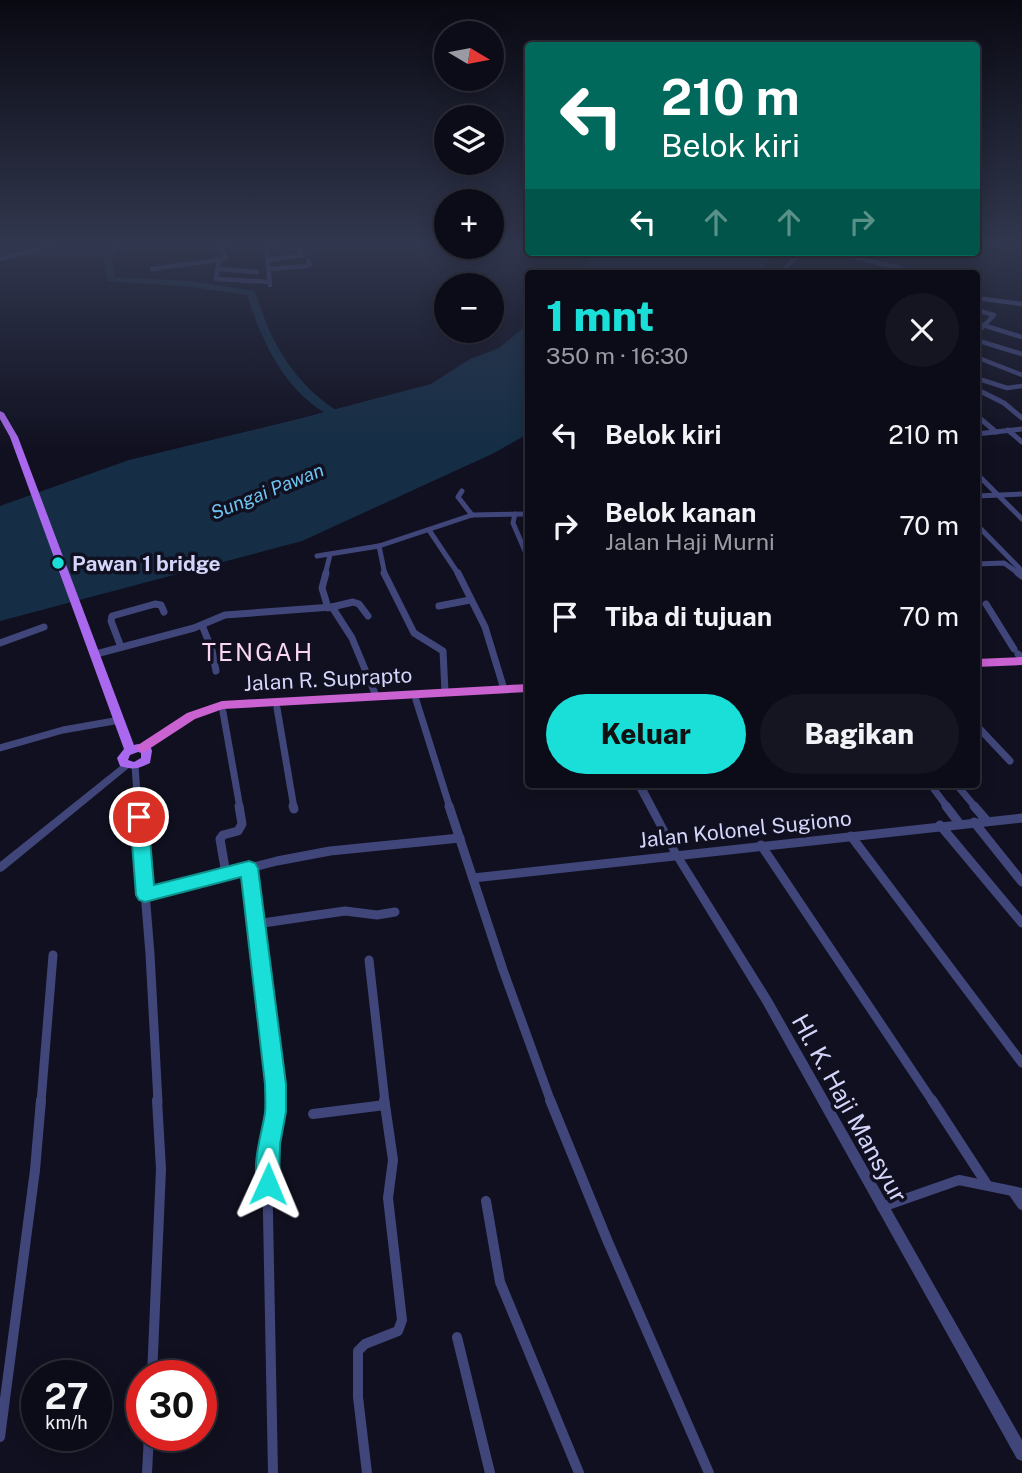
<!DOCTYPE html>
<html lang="id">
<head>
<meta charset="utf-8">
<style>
	body { margin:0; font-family:"Public Sans",sans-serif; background:#151521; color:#f1f3f6; height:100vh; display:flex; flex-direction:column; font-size:26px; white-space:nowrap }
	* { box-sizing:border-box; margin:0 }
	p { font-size:23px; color:#9a9ba2 }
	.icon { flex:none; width:38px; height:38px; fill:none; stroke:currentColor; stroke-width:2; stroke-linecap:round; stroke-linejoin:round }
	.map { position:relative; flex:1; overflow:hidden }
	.side { position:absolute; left:525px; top:270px; width:455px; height:518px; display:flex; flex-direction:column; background:#0c0c18; border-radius:7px; box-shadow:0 4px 18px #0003,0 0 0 2px #2c2c37 }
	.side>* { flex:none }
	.guide { position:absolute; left:525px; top:42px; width:455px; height:214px; border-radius:7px; box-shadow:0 4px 18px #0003,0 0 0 2px #2c2c37; background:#00695c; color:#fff; overflow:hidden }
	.needle { width:46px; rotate:100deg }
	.fabs { position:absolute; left:434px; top:21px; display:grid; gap:14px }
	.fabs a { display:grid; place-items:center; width:70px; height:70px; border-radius:50%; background:#0c0c18; box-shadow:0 4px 18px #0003,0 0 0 2px #2c2c37; font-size:35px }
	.speed { position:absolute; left:21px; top:1360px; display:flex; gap:14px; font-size:35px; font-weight:700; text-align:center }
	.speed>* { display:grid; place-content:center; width:91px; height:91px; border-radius:50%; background:#0c0c18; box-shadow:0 4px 18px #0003,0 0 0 2px #2c2c37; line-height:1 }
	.speed small { font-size:18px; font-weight:400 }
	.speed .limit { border:10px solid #d22; background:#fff; color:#111 }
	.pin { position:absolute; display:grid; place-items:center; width:60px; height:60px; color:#fff; margin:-30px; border:4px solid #fff; border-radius:50%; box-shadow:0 2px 7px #0007 }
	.me { position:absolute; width:77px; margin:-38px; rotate:1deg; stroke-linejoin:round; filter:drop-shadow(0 0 5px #0008) }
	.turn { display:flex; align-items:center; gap:24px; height:147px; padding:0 21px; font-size:32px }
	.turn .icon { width:91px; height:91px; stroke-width:2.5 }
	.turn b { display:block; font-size:49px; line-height:60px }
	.lanes { display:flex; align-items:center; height:66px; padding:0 21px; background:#0003; justify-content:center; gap:35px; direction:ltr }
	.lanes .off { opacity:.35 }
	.round { display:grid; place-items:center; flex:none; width:74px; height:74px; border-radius:37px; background:#151521 }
	.summary { display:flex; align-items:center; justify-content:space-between; height:119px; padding:0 21px }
	h1 { font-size:42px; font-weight:800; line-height:52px; color:#1adfd8 }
	.primary-button { display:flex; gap:14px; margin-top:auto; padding:14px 21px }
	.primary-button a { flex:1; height:80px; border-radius:42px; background:#1adfd8; color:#111; font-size:28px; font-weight:800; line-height:80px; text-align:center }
	.primary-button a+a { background:#151521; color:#f1f3f6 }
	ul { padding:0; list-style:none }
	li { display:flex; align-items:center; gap:21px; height:91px; padding:0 21px }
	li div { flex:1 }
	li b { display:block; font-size:26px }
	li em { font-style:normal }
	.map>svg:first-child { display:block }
	.water { fill:#152e45 }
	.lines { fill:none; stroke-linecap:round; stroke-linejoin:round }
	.river { fill:#152e45; fill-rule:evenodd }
	.minor-far4 { stroke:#40467a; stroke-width:4.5 }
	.minor-far3 { stroke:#40467a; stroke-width:5 }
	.minor-far2 { stroke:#40467a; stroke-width:7 }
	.minor-far1 { stroke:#40467a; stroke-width:9 }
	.minor { stroke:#40467a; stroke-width:10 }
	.tertiary { fill:#40467a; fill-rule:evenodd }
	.primary { fill:#a968ed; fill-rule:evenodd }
	.trunk { fill:#ca62d1; fill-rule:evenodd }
	.route { fill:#1adfd8; stroke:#11918c; stroke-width:2 }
	.poi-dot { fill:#1adfd8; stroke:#101020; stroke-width:2.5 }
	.labels { text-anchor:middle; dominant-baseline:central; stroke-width:7; stroke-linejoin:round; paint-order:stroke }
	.far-water-label { font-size:19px; font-style:italic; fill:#6ec4ee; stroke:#101020 }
	.poi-label { font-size:21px; font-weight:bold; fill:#d4d5fa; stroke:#101020; text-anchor:start }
	.street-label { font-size:21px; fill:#d4d5fa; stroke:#101020 }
	.quarter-label { font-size:24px; letter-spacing:2px; fill:#fad6f2; stroke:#101020 }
	.near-street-label { font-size:24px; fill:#d4d5fa; stroke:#101020 }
</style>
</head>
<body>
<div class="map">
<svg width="1022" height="1473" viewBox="0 0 1022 1473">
	<rect width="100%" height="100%" fill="#101020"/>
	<g class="water">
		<polygon points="589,252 777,252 758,273 581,273 587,263"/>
		<polygon points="528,324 528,434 492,454 302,541 0,621 0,506 129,460 298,419 431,384 470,359 499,348"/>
	</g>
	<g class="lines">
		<path class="river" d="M101 245H109L115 277 191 281 254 291C260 304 264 319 270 332 287 368 310 395 345 416V420C337 421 332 417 325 413 283 388 261 339 247 295L191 287 108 281 103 256H26L22 253 26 250H102Z"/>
		<g class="minor-far4">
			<polyline points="219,245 226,258 219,260 216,279 270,282"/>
			<polyline points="266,245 270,285"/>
			<polyline points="313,245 315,247"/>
			<polyline points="220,246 232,245"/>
			<polyline points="267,246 282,245"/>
			<polyline points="111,251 117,245"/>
			<polyline points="834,252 920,273"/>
			<polyline points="885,252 890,254"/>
			<polyline points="0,259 52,245"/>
			<polyline points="269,260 303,255 294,245"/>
			<polyline points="152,269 219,260"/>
			<polyline points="219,269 257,272"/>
			<polyline points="270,269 307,266 310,264 308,260"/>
			<polyline points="780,273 795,258 808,252"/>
			<polyline points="976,298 1022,304"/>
			<polyline points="976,310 994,315 976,334"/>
			<polyline points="976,323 1022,337"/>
			<polyline points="976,340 1022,354"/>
			<polyline points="976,357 1022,375"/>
			<polyline points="976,378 1007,388 1022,386"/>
			<polyline points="976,389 980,391"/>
		</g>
		<g class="minor-far3">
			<polyline points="976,389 1004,403 1022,418"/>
			<polyline points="976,415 996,432"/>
			<polyline points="1008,430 1022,442"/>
			<polyline points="976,434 1022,429"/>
			<polyline points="976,473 1022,519"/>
			<polyline points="462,491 458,497 472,515"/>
			<polyline points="976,496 1022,494"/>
			<polyline points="515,514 513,523 528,558"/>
			<polyline points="976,524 1022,571"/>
			<polyline points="429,530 459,575"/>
			<polyline points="379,546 385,575"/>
			<polyline points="317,556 379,546 472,515 528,514"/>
			<polyline points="976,564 1004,563 1021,575"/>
			<polyline points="325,575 330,555"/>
		</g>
		<g class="minor-far2">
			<polyline points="326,573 322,588 328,608"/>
			<polyline points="384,573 414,633 443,651 445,692"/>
			<polyline points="458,573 485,627 504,689"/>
			<polyline points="1018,573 1022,576"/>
			<polyline points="986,604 1014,649"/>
			<polyline points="439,606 470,600"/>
			<polyline points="332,607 352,638 376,696"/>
			<polyline points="202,625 212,650 216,671"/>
			<polyline points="0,643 44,627"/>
			<polyline points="121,647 111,621 112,616 155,604 161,605 164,612"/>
			<polyline points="96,654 194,628 225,615 332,607 353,602 359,604 368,616"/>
			<polyline points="1018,654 1022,659"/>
			<polyline points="416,700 450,808"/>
			<polyline points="277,708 294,808"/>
			<polyline points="223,712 240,808"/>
			<polyline points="976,725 1010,761"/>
			<polyline points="0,748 63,730 120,720"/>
			<polyline points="135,766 138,808"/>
			<polyline points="930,784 948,808"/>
			<polyline points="956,784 976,808"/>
		</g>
		<g class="minor-far1">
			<polyline points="138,806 150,954 158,1102"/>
			<polyline points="293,806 294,809"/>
			<polyline points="449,806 503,970 551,1102"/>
			<polyline points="946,806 959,823"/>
			<polyline points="974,806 987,821"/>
			<polyline points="974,822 1022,882"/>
			<polyline points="940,825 1022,923"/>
			<polyline points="851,836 1022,1063"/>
			<polyline points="761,845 933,1102"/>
			<polyline points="249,868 276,1084 275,1102"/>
			<polyline points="226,874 220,839 223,835 238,831 242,824 239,806"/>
			<polyline points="473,878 1022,818"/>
			<polyline points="145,895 277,861 330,851 460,838"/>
			<polyline points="256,924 345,911 377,915 395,912"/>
			<polyline points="369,960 385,1102"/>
			<polyline points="41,1102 53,955"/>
		</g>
		<g class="minor">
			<polyline points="384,1100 385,1105"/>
			<polyline points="550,1100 608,1242 709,1473"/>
			<polyline points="932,1100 986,1183"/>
			<polyline points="313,1114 385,1105 393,1160 388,1198 402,1320 398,1331 365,1344 358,1351 358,1397 367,1473"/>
			<polyline points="1013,1192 1022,1205"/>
			<polyline points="486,1201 500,1282 579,1473"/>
			<polyline points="882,1207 959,1180 1022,1193"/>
			<polyline points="457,1337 490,1473"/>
			<polyline points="152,1376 161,1169 157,1100"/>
			<polyline points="0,1437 35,1170 41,1100"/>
			<polyline points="147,1473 149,1435"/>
			<polyline points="273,1473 267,1162 275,1100"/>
		</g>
		<g class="tertiary">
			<polygon points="127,762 130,763 131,765 130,767 3,871 0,872 0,862 124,763"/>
			<polygon points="634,784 644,784 679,851 771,998 1022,1440 1022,1461 1017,1459 763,1004 673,857"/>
		</g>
		<path class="primary" d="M0 411 4 413 18 437 134 745 138 744 151 748 152 751 150 763C138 769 133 770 120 766L117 758 124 749 10 437 0 419ZM138 752 141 753V758L134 762 128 760 130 755Z"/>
		<g class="trunk">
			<polygon points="1022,657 1022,665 976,667 976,659"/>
			<polygon points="528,684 528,692 223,709 195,719 146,751 142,753 136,748 138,745 187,713 222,701"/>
		</g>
	</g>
	<linearGradient id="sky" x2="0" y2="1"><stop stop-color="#090912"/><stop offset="0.54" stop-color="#31374e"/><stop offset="1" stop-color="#31374e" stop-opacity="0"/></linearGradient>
	<rect width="1022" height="451" fill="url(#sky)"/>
	<path class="route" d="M139 810 145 812 148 817 154 885 249 861 255 863 258 868 286 1084V1112L280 1144 279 1184 276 1192 268 1195 260 1192C250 1167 261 1138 265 1113 266 1103 265 1093 265 1084L241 877 145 902 139 900 136 895 130 817 133 812Z"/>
	<circle class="poi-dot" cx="58" cy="563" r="7"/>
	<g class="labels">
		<g class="far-water-label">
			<text transform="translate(267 491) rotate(-22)">Sungai Pawan</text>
		</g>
		<g class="poi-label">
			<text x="72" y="563">Pawan 1 bridge</text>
		</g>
		<g class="street-label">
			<text transform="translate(328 679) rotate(-3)">Jalan R. Suprapto</text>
			<text transform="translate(745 829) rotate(-6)">Jalan Kolonel Sugiono</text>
		</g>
		<g class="quarter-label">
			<text x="258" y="652">TENGAH</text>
		</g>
		<g class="near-street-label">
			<text transform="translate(850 1108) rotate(61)">Hl. K. Haji Mansyur</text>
		</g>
	</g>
</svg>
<div class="fabs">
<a><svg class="needle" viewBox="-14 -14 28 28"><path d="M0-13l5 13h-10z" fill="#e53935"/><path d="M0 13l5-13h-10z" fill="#9a9ba2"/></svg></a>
<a><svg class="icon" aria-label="layers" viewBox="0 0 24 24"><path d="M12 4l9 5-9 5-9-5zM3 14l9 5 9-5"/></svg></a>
<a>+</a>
<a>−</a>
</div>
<div class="speed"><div>27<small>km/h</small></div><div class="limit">30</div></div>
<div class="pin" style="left:139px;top:817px;background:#d93025"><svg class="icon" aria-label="arrive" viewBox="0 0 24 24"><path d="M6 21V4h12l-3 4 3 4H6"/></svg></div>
<svg class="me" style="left:268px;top:1184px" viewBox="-20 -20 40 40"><path d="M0-17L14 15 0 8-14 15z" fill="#1adfd8" stroke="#fff" stroke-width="4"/></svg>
<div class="guide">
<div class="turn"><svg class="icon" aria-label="left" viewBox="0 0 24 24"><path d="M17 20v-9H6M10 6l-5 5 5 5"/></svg><div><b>210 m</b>Belok kiri</div></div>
<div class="lanes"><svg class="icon" aria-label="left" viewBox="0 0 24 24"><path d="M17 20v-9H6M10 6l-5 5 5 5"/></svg><svg class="icon off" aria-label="ahead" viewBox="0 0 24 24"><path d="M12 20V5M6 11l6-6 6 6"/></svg><svg class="icon off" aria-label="ahead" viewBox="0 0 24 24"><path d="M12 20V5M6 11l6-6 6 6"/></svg><svg class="icon off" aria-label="right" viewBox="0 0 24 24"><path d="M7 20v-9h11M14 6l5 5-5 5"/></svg></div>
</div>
<section class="side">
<div class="summary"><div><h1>1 mnt</h1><p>350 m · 16:30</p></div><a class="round"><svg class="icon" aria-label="close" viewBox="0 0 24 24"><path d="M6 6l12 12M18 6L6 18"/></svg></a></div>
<ul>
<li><svg class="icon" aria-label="left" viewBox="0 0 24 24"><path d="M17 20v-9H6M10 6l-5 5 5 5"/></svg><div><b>Belok kiri</b></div><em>210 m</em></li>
<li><svg class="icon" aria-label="right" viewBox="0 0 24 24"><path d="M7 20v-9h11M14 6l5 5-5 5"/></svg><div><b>Belok kanan</b><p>Jalan Haji Murni</p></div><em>70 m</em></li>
<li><svg class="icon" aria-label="arrive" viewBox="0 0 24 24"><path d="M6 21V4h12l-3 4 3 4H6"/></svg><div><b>Tiba di tujuan</b></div><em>70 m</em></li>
</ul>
<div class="primary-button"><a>Keluar</a><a>Bagikan</a></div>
</section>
</div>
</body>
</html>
